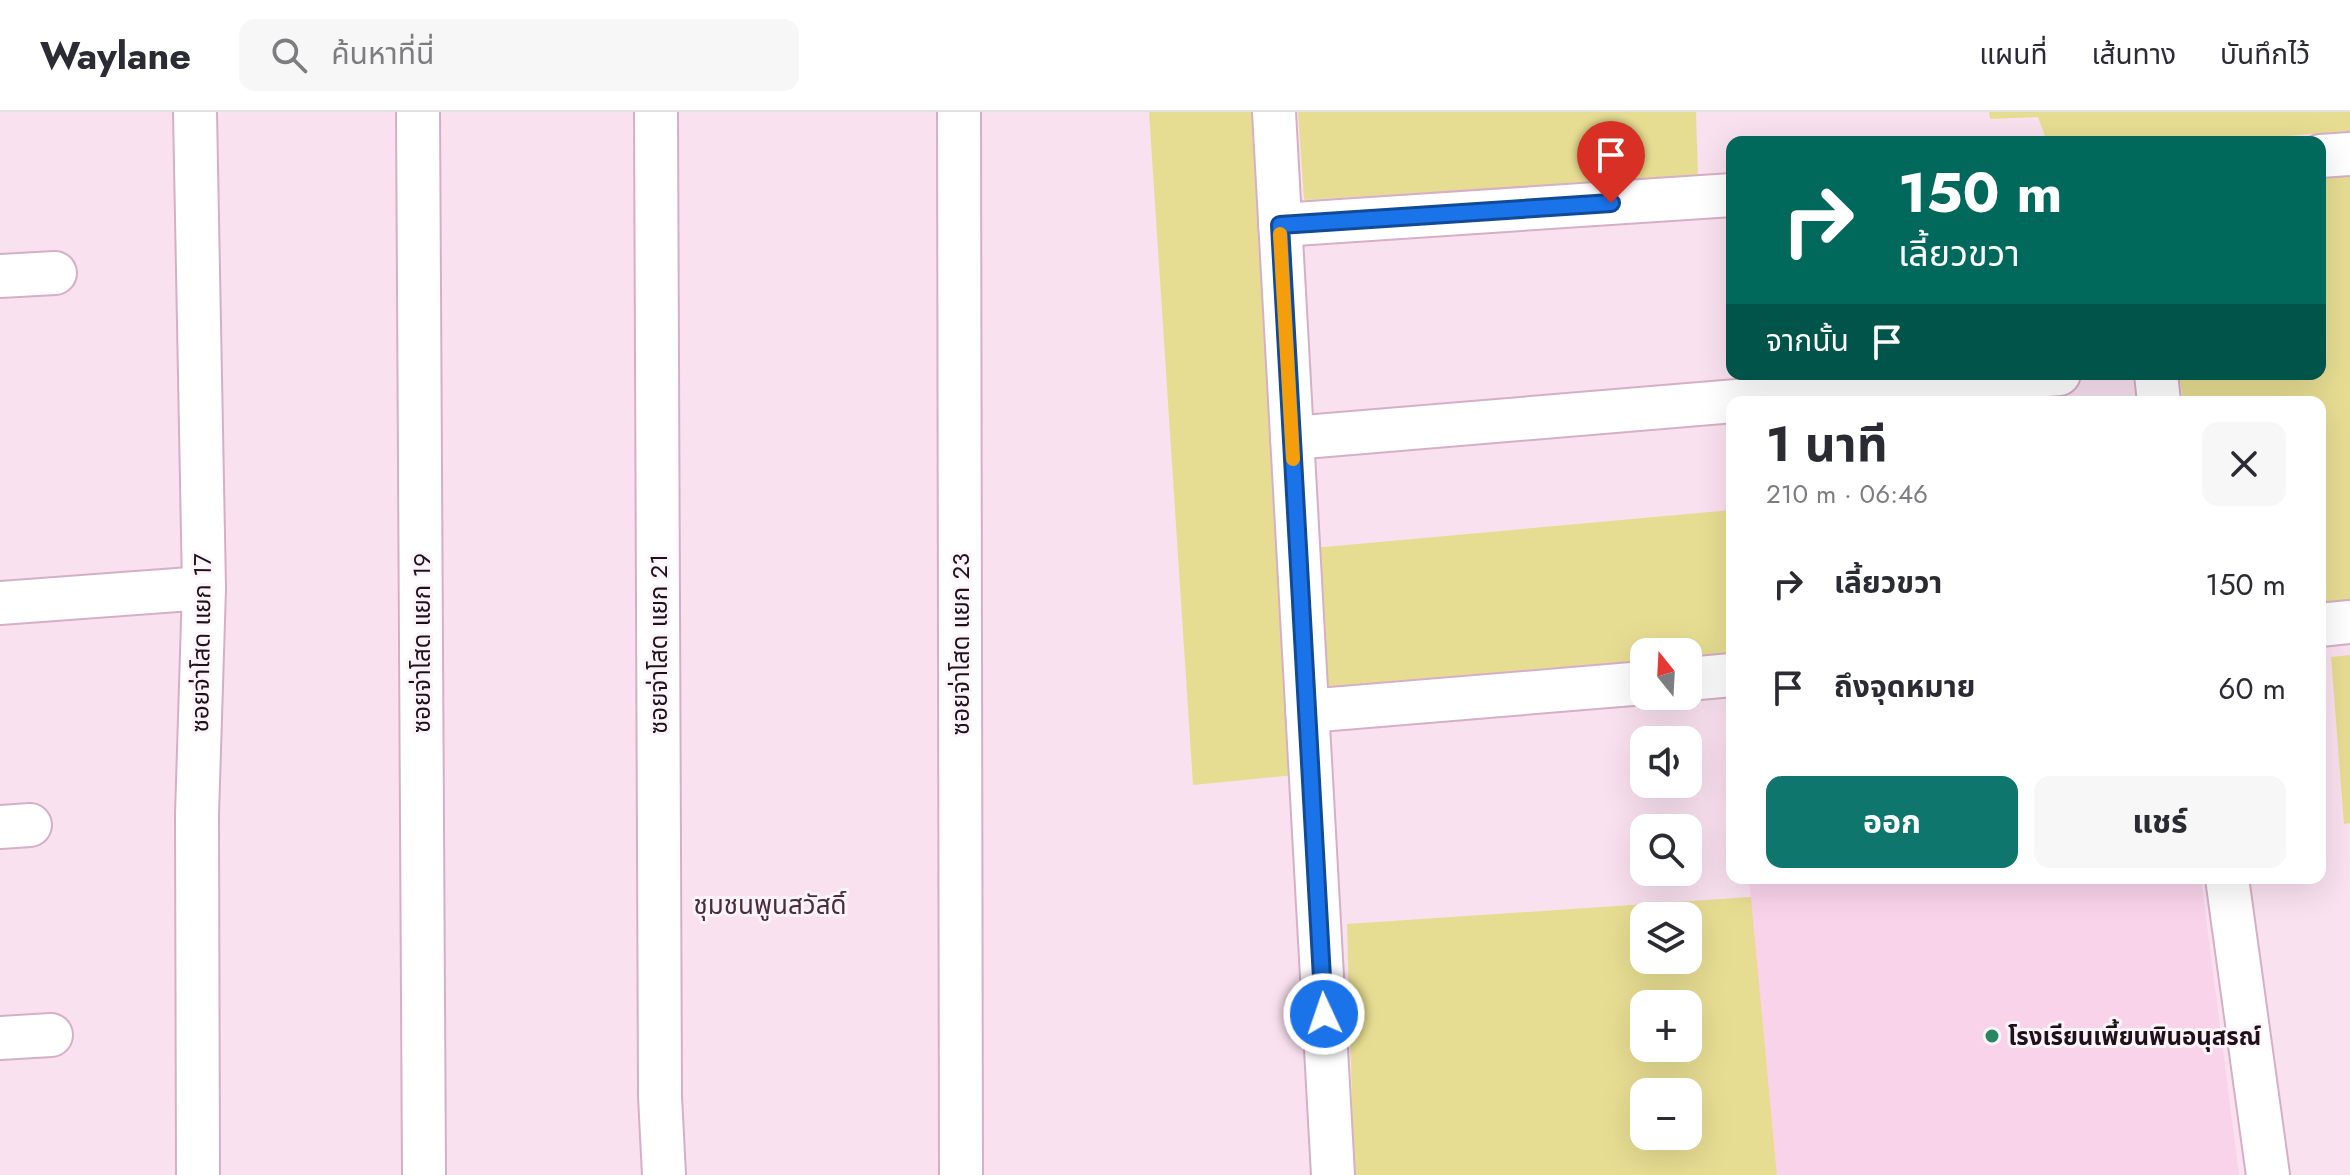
<!DOCTYPE html>
<html lang="th">
<head>
<meta charset="utf-8">
<style>
	body { margin:0; font-family:Jost,"Noto Sans Thai",sans-serif; background:#f7f7f7; color:#2b2b33; height:100vh; display:flex; flex-direction:column; font-size:30px; white-space:nowrap }
	* { box-sizing:border-box; margin:0 }
	p { font-size:26px; color:#7c7c81 }
	.icon { flex:none; width:44px; height:44px; fill:none; stroke:currentColor; stroke-width:2; stroke-linecap:round; stroke-linejoin:round }
	.map { position:relative; flex:1; overflow:hidden }
	.details { position:absolute; left:1726px; top:284px; width:600px; height:488px; display:flex; flex-direction:column; background:#fff; border-radius:16px; box-shadow:0 8px 32px #0002 }
	.details>* { flex:none }
	.top-card { position:absolute; left:1726px; top:24px; width:600px; height:244px; border-radius:16px; box-shadow:0 8px 32px #0002; background:#00695c; color:#fff; overflow:hidden }
	.needle { width:52px; rotate:342deg }
	.buttons { position:absolute; left:1630px; top:526px; display:grid; gap:16px }
	.buttons a { display:grid; place-items:center; width:72px; height:72px; border-radius:16px; background:#fff; box-shadow:0 8px 32px #0002; font-size:40px }
	.pin { position:absolute; display:grid; place-items:center; width:68px; height:68px; color:#fff; margin:-82px -34px; border-radius:50% 50% 50% 0; rotate:-45deg; box-shadow:0 0 8px #0007 }
	.pin .icon { rotate:45deg }
	.me { position:absolute; width:88px; margin:-44px; rotate:357deg; stroke-linejoin:round; filter:drop-shadow(0 0 6px #0008) }
	.turn { display:flex; align-items:center; gap:28px; height:168px; padding:0 40px; font-size:36px }
	.turn .icon { width:104px; height:104px; stroke-width:2.5 }
	.turn b { display:block; font-size:56px; line-height:68px }
	.then { display:flex; align-items:center; height:76px; padding:0 40px; background:#0003; gap:16px; font-size:30px }
	.round { display:grid; place-items:center; flex:none; width:84px; height:84px; border-radius:16px; background:#f7f7f7 }
	.headline { display:flex; align-items:center; justify-content:space-between; height:136px; padding:0 40px }
	h1 { font-size:48px; font-weight:700; line-height:60px }
	.action { display:flex; gap:16px; margin-top:auto; padding:16px 40px }
	.action a { flex:1; height:92px; border-radius:16px; background:#0f766e; color:#fff; font-size:32px; font-weight:700; line-height:92px; text-align:center }
	.action a+a { background:#f7f7f7; color:#2b2b33 }
	ul { padding:0; list-style:none }
	li { display:flex; align-items:center; gap:24px; height:104px; padding:0 40px }
	li div { flex:1 }
	li b { display:block; font-size:30px }
	li em { font-style:normal }
	header { display:flex; align-items:center; gap:48px; box-sizing:border-box; height:112px; padding:0 40px; background:#fff; border-bottom:2px solid #e1e1e2 }
	header strong { font-size:38px }
	nav { display:flex; gap:44px; margin-inline-start:auto; font-size:28px }
	.search { width:560px; height:72px; background:#f7f7f7; display:flex; align-items:center; gap:20px; box-sizing:border-box; padding:0 28px; border-radius:16px; color:#7c7c81; font-size:30px }
	.map>svg:first-child { display:block }
	.built { fill:#f9d3ea }
	.green { fill:#e7dd92; fill-rule:evenodd }
	.lines { fill:none; stroke-linecap:round; stroke-linejoin:round }
	.minor-casing { stroke:#d6afc7; stroke-width:46 }
	.minor { stroke:#fff; stroke-width:42 }
	.route-casing { stroke:#114b97; stroke-width:20 }
	.route { stroke:#1a73e8; stroke-width:14 }
	.slow { stroke:#f59e0b; stroke-width:14 }
	.poi-dot { fill:#278760; stroke:#fcf4f9; stroke-width:3 }
	.labels { text-anchor:middle; dominant-baseline:central; stroke-width:6; stroke-linejoin:round; paint-order:stroke }
	.street-label { font-size:24px; fill:#1f111a; stroke:#fcf4f9 }
	.poi-label { font-size:24px; font-weight:bold; fill:#1f111a; stroke:#fcf4f9; text-anchor:start }
	.neighbourhood-label { font-size:26px; fill:#4a2b3f; stroke:#fcf4f9 }
</style>
</head>
<body>
<header>
<strong>Waylane</strong>
<div class="search"><svg class="icon" aria-label="search" viewBox="0 0 24 24"><circle cx="10" cy="10" r="6"/><path d="M15 15l6 6"/></svg>ค้นหาที่นี่</div>
<nav><a>แผนที่</a><a>เส้นทาง</a><a>บันทึกไว้</a></nav>
</header>
<div class="map">
<svg width="2350" height="1063" viewBox="0 0 2350 1063">
	<rect width="100%" height="100%" fill="#fae1f0"/>
	<polygon class="built" points="1749,766 2201,766 2239,1063 1777,1063"/>
	<g class="green">
		<polygon points="1149,0 1258,0 1295,663 1193,673"/>
		<polygon points="1298,0 1696,0 1698,64 1304,88"/>
		<polygon points="1989,0 2350,0 2350,19 2208,30 2047,30 2038,5 1990,7"/>
		<polygon points="2350,54 2350,496 2320,498 2320,290 2183,290 2179,262 2320,262 2320,56"/>
		<polygon points="1732,398 1732,548 1688,552 1688,540 1644,540 1644,555 1325,579 1313,436"/>
		<polygon points="2350,543 2350,711 2344,712 2331,545"/>
		<path d="M1751 785 1777 1063H1354L1347 812ZM1644 804H1688V848H1644ZM1644 892H1688V936H1644ZM1644 980H1688V1024H1644Z"/>
	</g>
	<g class="lines">
		<g class="minor-casing">
			<g id="minor">
				<polyline points="195,0 204,476 197,703 198,1063"/>
				<polyline points="418,0 424,1063"/>
				<polyline points="656,0 660,984 664,1063"/>
				<polyline points="959,0 961,1063"/>
				<polyline points="1274,0 1333,1063"/>
				<polyline points="2320,44 2350,42"/>
				<polyline points="1280,113 1732,83"/>
				<polyline points="0,164 55,161"/>
				<polyline points="2156,262 2159,290"/>
				<polyline points="1292,326 2059,262"/>
				<polyline points="0,491 204,476"/>
				<polyline points="2320,513 2350,510"/>
				<polyline points="1688,567 1732,563"/>
				<polyline points="1307,599 1644,571"/>
				<polyline points="0,715 30,713"/>
				<polyline points="2227,766 2268,1063"/>
				<polyline points="0,926 51,923"/>
			</g>
		</g>
		<use href="#minor" class="minor"/>
	</g>
	<g class="lines">
		<g class="route-casing">
			<polyline id="route" points="1324,902 1280,113 1611,91"/>
		</g>
		<use href="#route" class="route"/>
		<polyline class="slow" points="1280,122 1293,347"/>
	</g>
	<circle class="poi-dot" cx="1992" cy="924" r="8"/>
	<g class="labels">
		<g class="street-label">
			<text transform="translate(201 531) rotate(-89)">ซอยจ่าโสด แยก 17</text>
			<text transform="translate(421 531) rotate(-90)">ซอยจ่าโสด แยก 19</text>
			<text transform="translate(658 532) rotate(-90)">ซอยจ่าโสด แยก 21</text>
			<text transform="translate(960 532) rotate(-90)">ซอยจ่าโสด แยก 23</text>
		</g>
		<g class="poi-label">
			<text x="2008" y="924">โรงเรียนเพี้ยนพินอนุสรณ์</text>
		</g>
		<g class="neighbourhood-label">
			<text x="770" y="793">ชุมชนพูนสวัสดิ์</text>
		</g>
	</g>
</svg>
<div class="buttons">
<a><svg class="needle" viewBox="-14 -14 28 28"><path d="M0-13l5 13h-10z" fill="#e53935"/><path d="M0 13l5-13h-10z" fill="#7c7c81"/></svg></a>
<a><svg class="icon" aria-label="sound" viewBox="0 0 24 24"><path d="M4 9h4l5-4v14l-5-4H4zM17 9q2 3 0 6"/></svg></a>
<a><svg class="icon" aria-label="search" viewBox="0 0 24 24"><circle cx="10" cy="10" r="6"/><path d="M15 15l6 6"/></svg></a>
<a><svg class="icon" aria-label="layers" viewBox="0 0 24 24"><path d="M12 4l9 5-9 5-9-5zM3 14l9 5 9-5"/></svg></a>
<a>+</a>
<a>−</a>
</div>
<div class="pin" style="left:1611px;top:91px;background:#d93025"><svg class="icon" aria-label="arrive" viewBox="0 0 24 24"><path d="M6 21V4h12l-3 4 3 4H6"/></svg></div>
<svg class="me" style="left:1324px;top:902px" viewBox="-20 -20 40 40"><circle r="17" fill="#1a73e8" stroke="#fff" stroke-width="3"/><path d="M0-11L8 9 0 5-8 9z" fill="#fff"/></svg>
<div class="top-card">
<div class="turn"><svg class="icon" aria-label="right" viewBox="0 0 24 24"><path d="M7 20v-9h11M14 6l5 5-5 5"/></svg><div><b>150 m</b>เลี้ยวขวา</div></div>
<div class="then">จากนั้น<svg class="icon" aria-label="arrive" viewBox="0 0 24 24"><path d="M6 21V4h12l-3 4 3 4H6"/></svg></div>
</div>
<section class="details">
<div class="headline"><div><h1>1 นาที</h1><p>210 m · 06:46</p></div><a class="round"><svg class="icon" aria-label="close" viewBox="0 0 24 24"><path d="M6 6l12 12M18 6L6 18"/></svg></a></div>
<ul>
<li><svg class="icon" aria-label="right" viewBox="0 0 24 24"><path d="M7 20v-9h11M14 6l5 5-5 5"/></svg><div><b>เลี้ยวขวา</b></div><em>150 m</em></li>
<li><svg class="icon" aria-label="arrive" viewBox="0 0 24 24"><path d="M6 21V4h12l-3 4 3 4H6"/></svg><div><b>ถึงจุดหมาย</b></div><em>60 m</em></li>
</ul>
<div class="action"><a>ออก</a><a>แชร์</a></div>
</section>
</div>
</body>
</html>
